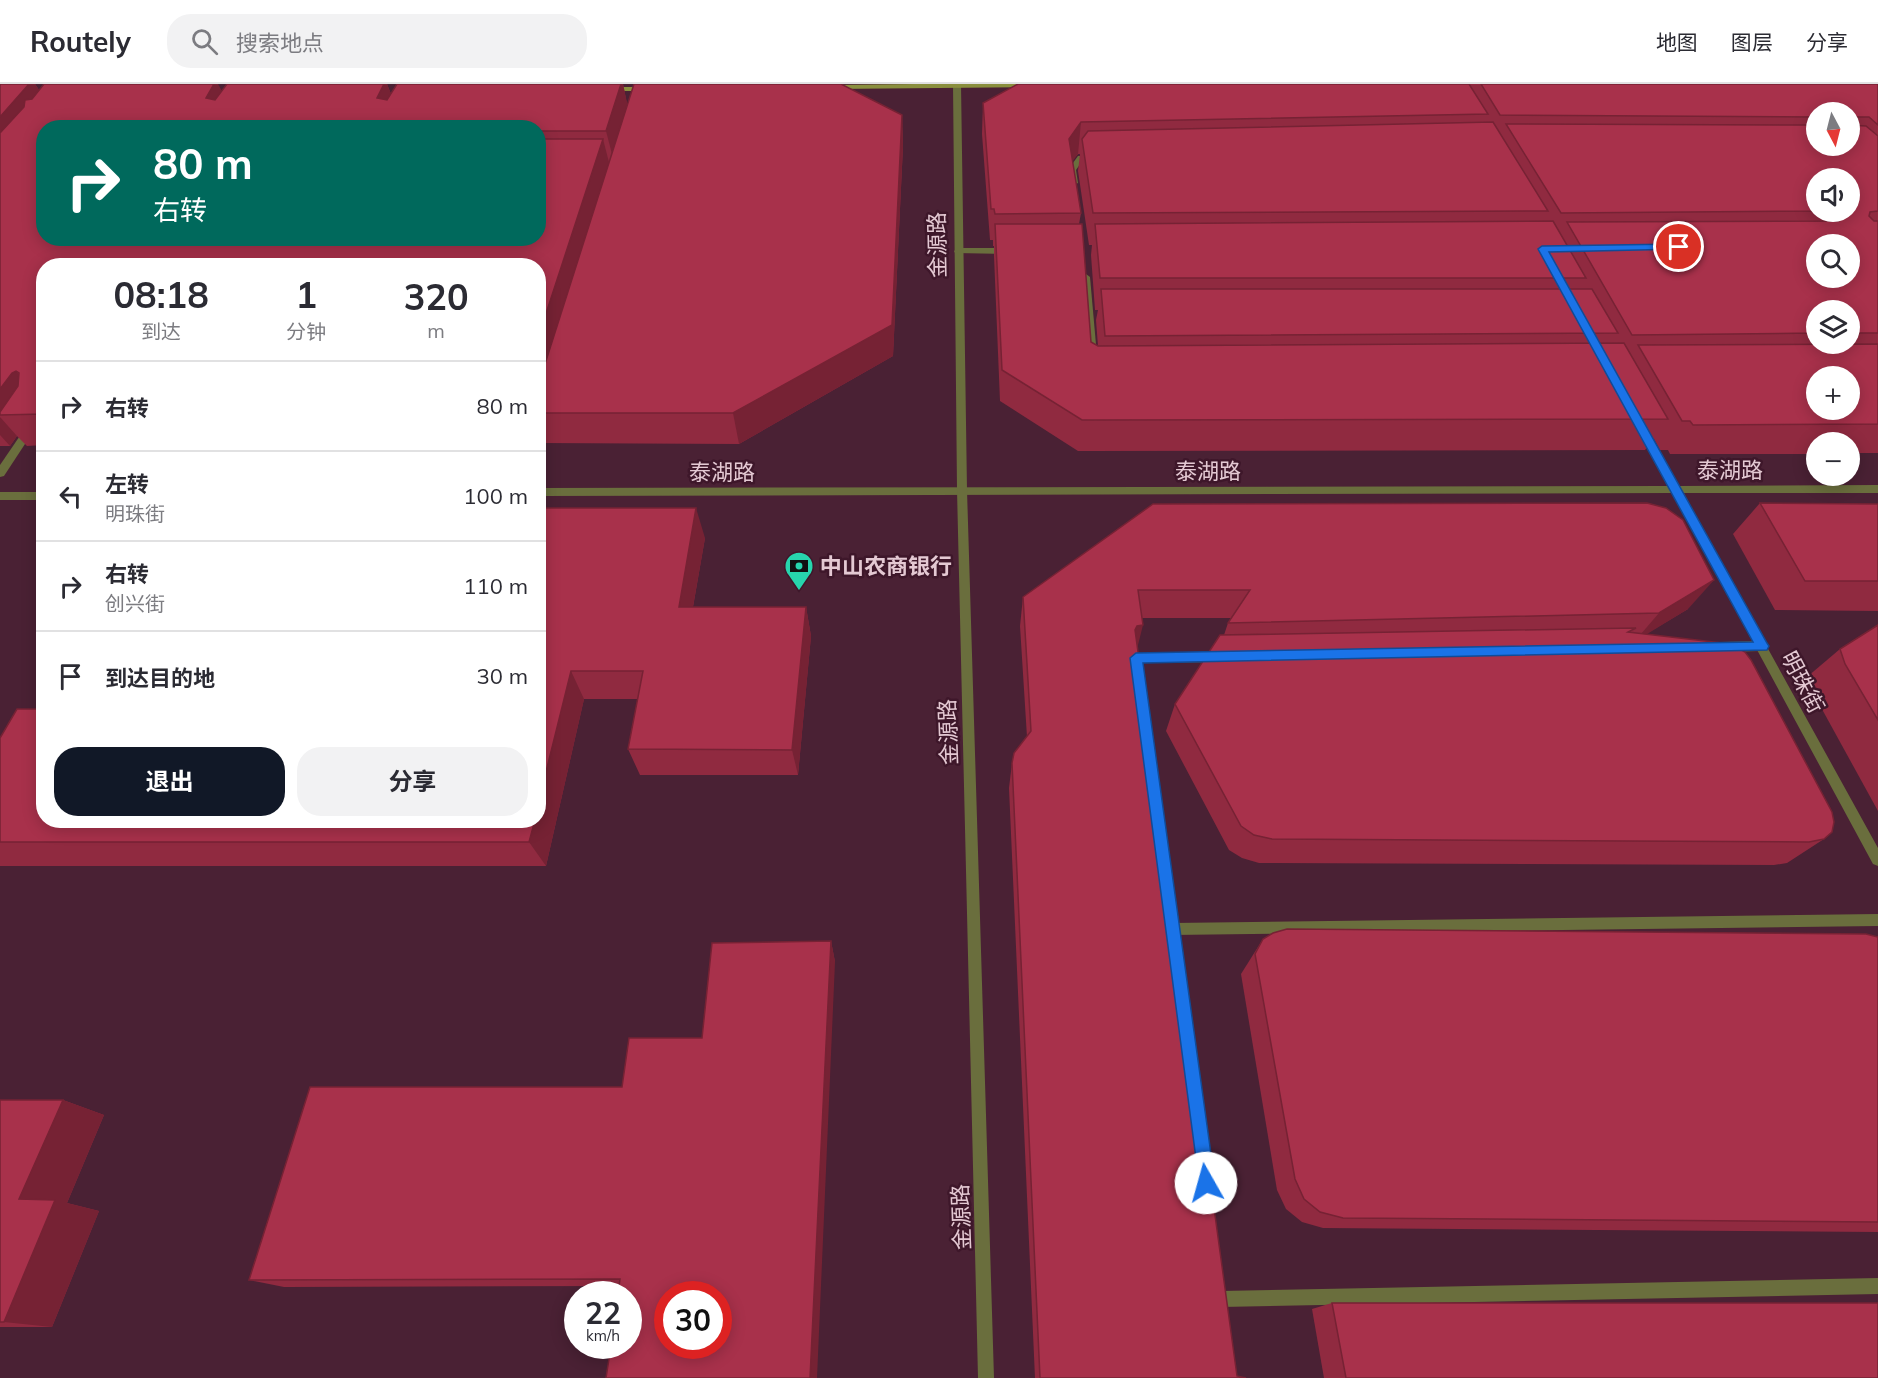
<!DOCTYPE html>
<html lang="zh">
<head>
<meta charset="utf-8">
<style>
	body { margin:0; font-family:Mulish,"Noto Sans SC",sans-serif; background:#f2f2f3; color:#2b2b33; height:100vh; display:flex; flex-direction:column; font-size:22px; white-space:nowrap }
	* { box-sizing:border-box; margin:0 }
	p { font-size:20px; color:#7c7c81 }
	.icon { flex:none; width:33px; height:33px; fill:none; stroke:currentColor; stroke-width:2; stroke-linecap:round; stroke-linejoin:round }
	.map { position:relative; flex:1; overflow:hidden }
	.drawer { position:absolute; left:36px; top:174px; width:510px; height:570px; display:flex; flex-direction:column; background:#fff; border-radius:24px; box-shadow:0 3px 15px #0003 }
	.drawer>* { flex:none }
	.guide { position:absolute; left:36px; top:36px; width:510px; height:126px; border-radius:24px; box-shadow:0 3px 15px #0003; background:#00695c; color:#fff; overflow:hidden }
	.needle { width:39px; rotate:173deg }
	.buttons { position:absolute; left:1806px; top:18px; display:grid; gap:12px }
	.buttons a { display:grid; place-items:center; width:54px; height:54px; border-radius:50%; background:#fff; box-shadow:0 3px 15px #0003; font-size:30px }
	.speed { position:absolute; left:564px; top:1197px; display:flex; gap:12px; font-size:30px; font-weight:700; text-align:center }
	.speed>* { display:grid; place-content:center; width:78px; height:78px; border-radius:50%; background:#fff; box-shadow:0 3px 15px #0003; line-height:1 }
	.speed small { font-size:15px; font-weight:400 }
	.speed .limit { border:9px solid #d22; background:#fff; color:#111 }
	.pin { position:absolute; display:grid; place-items:center; width:51px; height:51px; color:#fff; margin:-26px; border:3px solid #fff; border-radius:50%; box-shadow:0 2px 6px #0007 }
	.me { position:absolute; width:66px; margin:-33px; rotate:353deg; stroke-linejoin:round; filter:drop-shadow(0 0 4px #0008) }
	.turn { display:flex; align-items:center; gap:21px; height:126px; padding:0 18px; font-size:27px }
	.turn .icon { width:78px; height:78px; stroke-width:2.5 }
	.turn b { display:block; font-size:42px; line-height:51px }
	.eta { display:flex; justify-content:space-evenly; align-items:center; height:102px; text-align:center }
	.eta b { font-size:36px; font-weight:700; line-height:42px }
	.cta { display:flex; gap:12px; margin-top:auto; padding:12px 18px }
	.cta a { flex:1; height:69px; border-radius:24px; background:#111827; color:#fff; font-size:24px; font-weight:700; line-height:69px; text-align:center }
	.cta a+a { background:#f2f2f3; color:#2b2b33 }
	ul { padding:0; list-style:none }
	li { display:flex; align-items:center; gap:18px; height:90px; padding:0 18px; border-top:2px solid #e1e1e2 }
	li div { flex:1 }
	li b { display:block; font-size:22px }
	li em { font-style:normal }
	header { display:flex; align-items:center; gap:36px; box-sizing:border-box; height:84px; padding:0 30px; background:#fff; border-bottom:2px solid #e1e1e2 }
	header strong { font-size:28px }
	nav { display:flex; gap:33px; margin-inline-start:auto; font-size:21px }
	.search { width:420px; height:54px; background:#f2f2f3; display:flex; align-items:center; gap:15px; box-sizing:border-box; padding:0 21px; border-radius:24px; color:#7c7c81; font-size:22px }
	.map>svg:first-child { display:block }
	.lines { fill:none; stroke-linecap:round; stroke-linejoin:round }
	.service { fill:#6a6e3d; fill-rule:evenodd }
	.minor { fill:#6a6e3d; fill-rule:evenodd }
	.secondary { fill:#8a8f3e; fill-rule:evenodd }
	.wall { fill:#902a40; fill-rule:evenodd }
	.shaded-wall { fill:#762234 }
	.building { fill:#a8314b; stroke:#762234; stroke-width:1.5; fill-rule:evenodd }
	.route { fill:#1a73e8; stroke:#114b97; stroke-width:1.5 }
	.labels { text-anchor:middle; dominant-baseline:central; stroke-width:5; stroke-linejoin:round; paint-order:stroke }
	.street-label { font-size:22px; fill:#e4c9d3; stroke:#3e172a }
	.poi-label { font-size:22px; font-weight:bold; fill:#e4c9d3; stroke:#3e172a; text-anchor:start }
</style>
</head>
<body>
<header>
<strong>Routely</strong>
<div class="search"><svg class="icon" aria-label="search" viewBox="0 0 24 24"><circle cx="10" cy="10" r="6"/><path d="M15 15l6 6"/></svg>搜索地点</div>
<nav><a>地图</a><a>图层</a><a>分享</a></nav>
</header>
<div class="map">
<svg width="1878" height="1294" viewBox="0 0 1878 1294">
	<rect width="100%" height="100%" fill="#4a2134"/>
	<g class="lines">
		<g class="service">
			<polygon points="958,164 1008,164 1012,167 1008,170 955,169 954,167"/>
			<polygon points="44,320 44,331 4,392 0,393 0,381 41,321"/>
			<polygon points="1642,342 1647,345 1678,402 1878,401 1878,409 1682,409 1878,764 1878,782 1873,780 1672,409 538,412 538,404 1668,402 1637,345"/>
			<rect x="0" y="408" width="44" height="8"/>
		</g>
		<g class="minor">
			<polygon points="953,0 961,0 967,406 994,1294 978,1294 957,406"/>
			<polygon points="1078,72 1095,72 1099,74 1095,76 1083,76 1076,86 1078,99 1074,101 1070,99 1068,86"/>
			<polygon points="1086,190 1090,193 1097,272 1092,275 1087,272 1082,193"/>
			<polygon points="1762,557 1768,562 1762,567 1721,568 1715,563 1721,558"/>
			<polygon points="1221,568 1227,573 1221,578 1142,579 1144,586 1142,589 1134,589 1130,574 1136,569"/>
			<polygon points="1878,830 1878,842 1172,851 1167,849 1165,845 1167,841 1172,839"/>
			<polygon points="1878,1194 1878,1210 1221,1223 1215,1221 1213,1215 1215,1209 1221,1207"/>
		</g>
		<g class="secondary">
			<polygon points="915,0 1034,0 1035,1 1031,3 832,5 828,3 832,1"/>
			<polygon points="604,3 647,3 651,5 647,7 607,7 603,5"/>
		</g>
	</g>
	<g class="wall">
		<path d="M0 0H35L39 6 222 7 227 0H387L391 10 397 0H623L627 20 902 31 903 62 893 272 739 360 538 359V182L44 330V361L27 362 17 352 10 362H0ZM44 44H538V154H44Z"/>
		<path d="M1018 0H1878V369H1850V358H1816V370H1670L1668 366H1660L1654 355 1645 366 1078 367 1000 317 994 172V162H993V156H990L982 50 983 19ZM1816 28H1850V62H1816ZM1078 70H1080L1078 87 1089 161H1092L1091 171 1095 226H1098L1096 236 1098 262 1091 258 1079 140 1081 129 1072 77ZM1816 94 1850 128H1816ZM1816 226H1850V260H1816Z"/>
		<polygon points="1760,419 1878,420 1878,527 1775,526 1733,450"/>
		<polygon points="1153,420 1688,525 1646,550 1824,755 1787,779 1774,781 1259,779 1242,774 1229,766 1166,647 1175,620 1224,551 1228,539 1231,534 1142,534 1137,563 1237,1292 1246,1294 1035,1294 1009,704 1012,679 1027,653 1020,542 1023,513"/>
		<polygon points="538,424 705,454 693,523 806,523 811,552 798,691 640,691 628,665 638,615 584,615 546,782 0,782 0,654 538,736"/>
		<polygon points="1878,541 1878,727 1812,607 1807,593 1840,565"/>
		<polygon points="1878,853 1878,1148 1323,1144 1302,1138 1286,1125 1277,1106 1241,890 1263,855"/>
		<polygon points="831,857 835,878 619,1202 284,1203 249,1196 622,1003 702,954"/>
		<polygon points="0,1016 63,1016 104,1031 67,1119 99,1127 52,1243 0,1243"/>
		<polygon points="1332,1219 1878,1294 1324,1294 1312,1225"/>
	</g>
	<g class="shaded-wall">
		<polygon points="29,0 35,0 54,27 0,90 0,33"/>
		<polygon points="214,0 218,0 233,27 206,14"/>
		<polygon points="384,0 387,0 398,27 377,14"/>
		<polygon points="621,0 623,0 629,28 614,78 606,47"/>
		<polygon points="902,31 903,62 893,272 739,360 733,329"/>
		<polygon points="1081,38 1078,70 1066,86 1069,55"/>
		<polygon points="603,55 611,86 538,323 538,254"/>
		<polygon points="16,287 43,318 0,331 0,305 12,289"/>
		<polygon points="0,333 17,352 10,362 0,351"/>
		<polygon points="696,424 705,454 688,551 679,523"/>
		<polygon points="1714,496 1688,525 1634,558 1659,529"/>
		<polygon points="806,523 811,552 798,691 792,666"/>
		<polygon points="1143,541 1136,569 1135,546 1137,542"/>
		<polygon points="571,587 584,615 546,782 529,758 535,736 538,736 538,720"/>
		<polygon points="831,857 835,878 817,1294 810,1294"/>
		<polygon points="63,1016 104,1031 67,1119 99,1127 52,1243 4,1238 19,1115"/>
	</g>
	<g class="building">
		<polygon points="0,0 29,0 0,33"/>
		<polygon points="44,0 214,0 206,14 215,16 227,0 384,0 377,14 387,16 397,0 621,0 606,47 538,47 538,44 44,44 44,154 538,154 538,55 603,55 538,254 538,182 44,182 44,330 0,331 0,328 18,302 19,289 16,287 12,289 0,305 0,49 24,23 25,16 32,15"/>
		<polygon points="634,0 841,0 902,31 892,241 733,329 538,329 538,302"/>
		<polygon points="1018,0 1469,0 1488,30 1081,38 1069,55 1081,129 995,130 994,125 991,125 983,19"/>
		<polygon points="1481,0 1878,0 1878,41 1869,33 1850,33 1850,28 1816,28 1816,33 1500,31"/>
		<polygon points="1493,38 1548,127 1093,129 1082,55 1088,47"/>
		<path d="M1506 40 1816 41V62H1850V41L1866 42 1878 52V127L1870 128 1869 132 1874 137H1878V249H1850V226H1816V249L1632 251 1567 138 1839 137 1844 129 1840 128H1850V94H1816V127L1561 129ZM1816 160H1850V194H1816Z"/>
		<polygon points="1553,137 1586,194 1100,194 1095,140"/>
		<polygon points="995,140 1082,140 1091,258 1098,262 1624,259 1668,335 1082,336 1002,286"/>
		<polygon points="1101,205 1592,205 1618,249 1105,252"/>
		<path d="M1878 260V340L1693 341 1690 337H1682L1638 261ZM1816 292H1850V326H1816Z"/>
		<polygon points="1647,419 1666,424 1683,436 1714,496 1659,529 1228,539 1250,506 1138,506 1143,541 1137,542 1135,546 1237,1292 1246,1294 1040,1294 1012,679 1014,669 1031,647 1023,513 1153,420"/>
		<polygon points="1760,419 1878,420 1878,497 1805,497"/>
		<polygon points="538,424 696,424 679,523 806,523 792,666 628,665 643,587 571,587 538,720"/>
		<polygon points="1878,541 1878,636 1845,580 1840,565"/>
		<polygon points="1636,544 1628,548 1731,560 1745,568 1751,576 1832,728 1834,738 1832,748 1824,755 1809,758 1272,755 1254,751 1241,742 1175,620 1220,551"/>
		<polygon points="17,625 44,625 44,736 535,736 529,758 0,758 0,654"/>
		<polygon points="1287,845 1866,850 1878,853 1878,1138 1343,1134 1320,1128 1304,1115 1295,1095 1255,870 1263,855 1273,849"/>
		<path d="M831 857 810 1294H606L611 1262H628V1210H618L620 1195 249 1196 310 1003H622L629 954H702L712 859ZM668 1210H718V1262H668Z"/>
		<polygon points="0,1016 63,1016 19,1115 55,1116 4,1238 0,1238"/>
		<polygon points="1332,1219 1878,1219 1878,1294 1346,1294"/>
	</g>
	<polygon class="route" points="1679,160 1683,161 1683,165 1549,168 1767,559 1769,562 1767,566 1143,579 1215,1099 1212,1105 1206,1108 1200,1105 1130,574 1136,569 1753,558 1538,165 1542,162"/>
	<defs>
		<g id="bank-pin" transform="scale(1.5)"><path d="M0 17L-7.5 6A9.5 9.5 0 1 1 7.5 6Z" fill="#27d5ad" stroke="#3e172a"/><path d="M-6-4H6V4H-6ZM0-2.3a2.3 2.3 0 1 0 0 4.6a2.3 2.3 0 1 0 0-4.6Z" fill="#111"/></g>
	</defs>
	<g fill-rule="evenodd">
		<use href="#bank-pin" x="799" y="482"/>
	</g>
	<g class="labels">
		<g class="street-label">
			<text transform="translate(937 161) rotate(-91)">金源路</text>
			<text x="1730" y="386">泰湖路</text>
			<text x="1208" y="387">泰湖路</text>
			<text x="722" y="388">泰湖路</text>
			<text transform="translate(1803 598) rotate(62)">明珠街</text>
			<text transform="translate(948 648) rotate(-92)">金源路</text>
			<text transform="translate(961 1133) rotate(-92)">金源路</text>
		</g>
		<g class="poi-label">
			<text x="820" y="482">中山农商银行</text>
		</g>
	</g>
</svg>
<div class="buttons">
<a><svg class="needle" viewBox="-14 -14 28 28"><path d="M0-13l5 13h-10z" fill="#e53935"/><path d="M0 13l5-13h-10z" fill="#7c7c81"/></svg></a>
<a><svg class="icon" aria-label="sound" viewBox="0 0 24 24"><path d="M4 9h4l5-4v14l-5-4H4zM17 9q2 3 0 6"/></svg></a>
<a><svg class="icon" aria-label="search" viewBox="0 0 24 24"><circle cx="10" cy="10" r="6"/><path d="M15 15l6 6"/></svg></a>
<a><svg class="icon" aria-label="layers" viewBox="0 0 24 24"><path d="M12 4l9 5-9 5-9-5zM3 14l9 5 9-5"/></svg></a>
<a>+</a>
<a>−</a>
</div>
<div class="speed"><div>22<small>km/h</small></div><div class="limit">30</div></div>
<div class="pin" style="left:1679px;top:163px;background:#d93025"><svg class="icon" aria-label="arrive" viewBox="0 0 24 24"><path d="M6 21V4h12l-3 4 3 4H6"/></svg></div>
<svg class="me" style="left:1206px;top:1099px" viewBox="-20 -20 40 40"><circle r="19" fill="#fff"/><path d="M0-13L10 11 0 6-10 11z" fill="#1a73e8"/></svg>
<div class="guide">
<div class="turn"><svg class="icon" aria-label="right" viewBox="0 0 24 24"><path d="M7 20v-9h11M14 6l5 5-5 5"/></svg><div><b>80 m</b>右转</div></div>
</div>
<section class="drawer">
<div class="eta">
<div><b>08:18</b><p>到达</p></div>
<div><b>1</b><p>分钟</p></div>
<div><b>320</b><p>m</p></div>
</div>
<ul>
<li><svg class="icon" aria-label="right" viewBox="0 0 24 24"><path d="M7 20v-9h11M14 6l5 5-5 5"/></svg><div><b>右转</b></div><em>80 m</em></li>
<li><svg class="icon" aria-label="left" viewBox="0 0 24 24"><path d="M17 20v-9H6M10 6l-5 5 5 5"/></svg><div><b>左转</b><p>明珠街</p></div><em>100 m</em></li>
<li><svg class="icon" aria-label="right" viewBox="0 0 24 24"><path d="M7 20v-9h11M14 6l5 5-5 5"/></svg><div><b>右转</b><p>创兴街</p></div><em>110 m</em></li>
<li><svg class="icon" aria-label="arrive" viewBox="0 0 24 24"><path d="M6 21V4h12l-3 4 3 4H6"/></svg><div><b>到达目的地</b></div><em>30 m</em></li>
</ul>
<div class="cta"><a>退出</a><a>分享</a></div>
</section>
</div>
</body>
</html>
